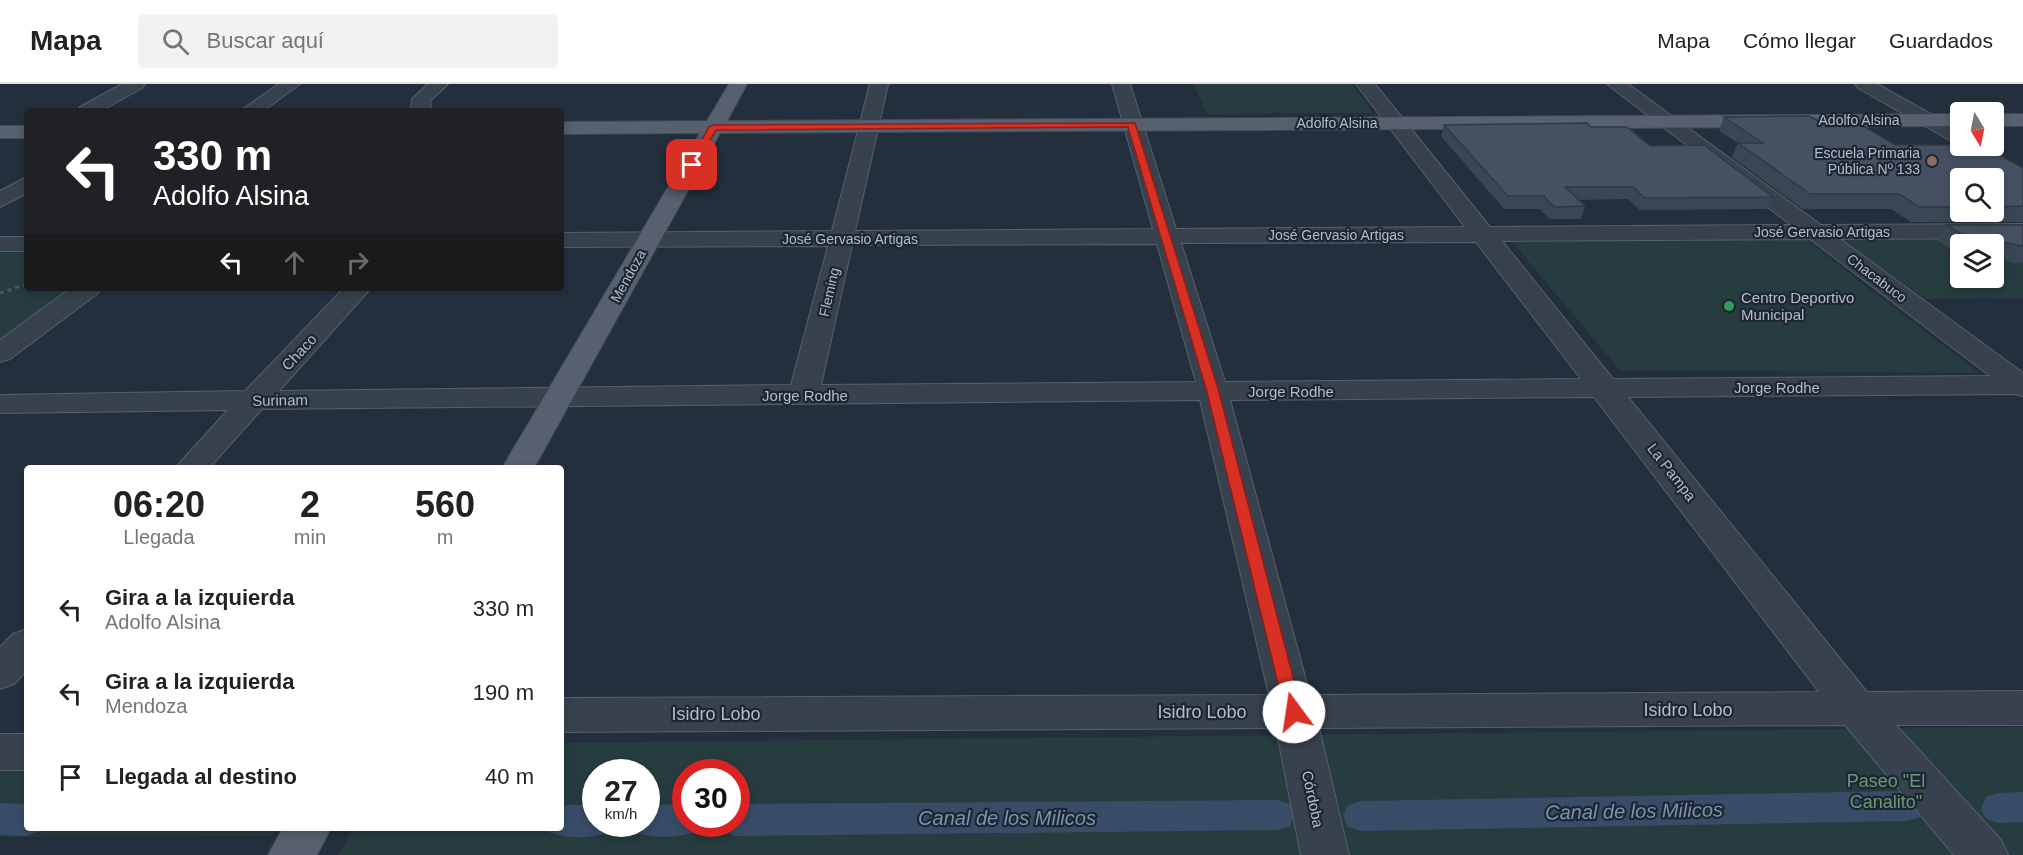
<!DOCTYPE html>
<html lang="es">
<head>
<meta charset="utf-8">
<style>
	body { margin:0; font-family:Arial,sans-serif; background:#f2f2f2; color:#222; height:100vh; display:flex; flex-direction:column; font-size:22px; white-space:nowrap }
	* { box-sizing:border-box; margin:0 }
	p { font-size:20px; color:#767676 }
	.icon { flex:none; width:33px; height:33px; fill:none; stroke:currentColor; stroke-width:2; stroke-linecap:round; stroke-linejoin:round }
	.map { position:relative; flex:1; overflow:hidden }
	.sheet { position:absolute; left:24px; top:381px; width:540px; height:366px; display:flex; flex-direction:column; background:#fff; border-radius:6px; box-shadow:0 3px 9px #0003 }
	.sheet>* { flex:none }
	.banner { position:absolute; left:24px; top:24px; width:540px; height:183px; border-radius:6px; box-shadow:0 3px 9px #0003; background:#202124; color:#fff; overflow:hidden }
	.needle { width:39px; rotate:170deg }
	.tools { position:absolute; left:1950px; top:18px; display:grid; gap:12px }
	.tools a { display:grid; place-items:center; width:54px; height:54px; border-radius:6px; background:#fff; box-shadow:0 3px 9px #0003; font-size:30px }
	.speed { position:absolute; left:582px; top:675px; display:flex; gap:12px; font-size:30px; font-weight:700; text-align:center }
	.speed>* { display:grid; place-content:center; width:78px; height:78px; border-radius:50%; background:#fff; box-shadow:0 3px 9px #0003; line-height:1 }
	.speed small { font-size:15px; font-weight:400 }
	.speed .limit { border:9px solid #d22; background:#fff; color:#111 }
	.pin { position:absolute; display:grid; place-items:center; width:51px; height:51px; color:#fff; margin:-26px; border-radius:12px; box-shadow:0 3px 9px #0006 }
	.me { position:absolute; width:66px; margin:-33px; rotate:346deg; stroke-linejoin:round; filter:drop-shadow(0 0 4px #0008) }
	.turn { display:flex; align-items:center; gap:21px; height:126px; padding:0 30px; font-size:27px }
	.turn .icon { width:78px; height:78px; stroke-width:2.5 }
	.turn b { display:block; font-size:42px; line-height:51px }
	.lanes { display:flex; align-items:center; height:57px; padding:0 30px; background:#0003; justify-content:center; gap:30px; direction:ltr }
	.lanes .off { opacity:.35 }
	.eta { display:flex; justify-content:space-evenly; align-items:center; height:102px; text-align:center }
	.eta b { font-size:36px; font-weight:600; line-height:42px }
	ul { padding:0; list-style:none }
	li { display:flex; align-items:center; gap:18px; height:84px; padding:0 30px }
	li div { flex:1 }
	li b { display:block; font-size:22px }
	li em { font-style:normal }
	header { display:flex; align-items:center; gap:36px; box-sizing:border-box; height:84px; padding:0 30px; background:#fff; border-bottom:2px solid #e0e0e0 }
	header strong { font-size:28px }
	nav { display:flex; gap:33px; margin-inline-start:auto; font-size:21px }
	.search { width:420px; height:54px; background:#f2f2f2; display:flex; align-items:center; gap:15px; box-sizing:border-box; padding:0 21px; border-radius:6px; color:#767676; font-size:22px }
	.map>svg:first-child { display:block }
	.green { fill:#263c3f; fill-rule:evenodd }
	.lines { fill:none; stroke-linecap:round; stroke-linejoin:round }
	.canal { fill:#394c67; fill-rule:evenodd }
	.minor-casing { stroke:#565f6c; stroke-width:2 }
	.major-casing { stroke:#414a57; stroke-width:2 }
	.path { stroke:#44595c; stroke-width:3; stroke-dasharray:4 4; stroke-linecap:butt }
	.minor { fill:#38414e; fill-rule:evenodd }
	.major { fill:#56606e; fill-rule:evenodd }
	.wall { fill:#3b4654; fill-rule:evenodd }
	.building { fill:#455162; stroke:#303945; stroke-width:1.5 }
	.route { fill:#d93025; stroke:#8d1f18; stroke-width:1.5 }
	.education-dot { fill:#8d6e63; stroke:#1d2633; stroke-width:2 }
	.leisure-dot { fill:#2e9e5b; stroke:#1d2633; stroke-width:2 }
	.labels { text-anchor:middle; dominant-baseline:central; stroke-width:4.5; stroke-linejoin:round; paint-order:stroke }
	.far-street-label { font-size:14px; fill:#b4bcc9; stroke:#1d2633 }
	.far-poi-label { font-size:14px; fill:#b4bcc9; stroke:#1d2633; text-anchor:end }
	.poi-label { font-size:15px; fill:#b4bcc9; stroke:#1d2633; text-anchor:start }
	.street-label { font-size:15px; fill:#b4bcc9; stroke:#1d2633 }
	.near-street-label { font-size:18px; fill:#b4bcc9; stroke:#1d2633 }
	.near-park-label { font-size:18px; fill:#6b9a76; stroke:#1d2633 }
	.near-water-label { font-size:20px; font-style:italic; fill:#7c92b1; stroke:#1d2633 }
</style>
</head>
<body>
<header>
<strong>Mapa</strong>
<div class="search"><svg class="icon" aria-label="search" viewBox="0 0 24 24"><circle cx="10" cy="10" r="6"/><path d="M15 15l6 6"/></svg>Buscar aquí</div>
<nav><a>Mapa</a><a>Cómo llegar</a><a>Guardados</a></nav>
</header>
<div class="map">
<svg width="2023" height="771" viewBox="0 0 2023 771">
	<rect width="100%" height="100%" fill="#242f3e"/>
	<g class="green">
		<polygon points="1193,0 1352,0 1373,29 1207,30"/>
		<path d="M2023 151V214L1926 215 1837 152ZM1960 160H1994V194H1960Z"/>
		<polygon points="1801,152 1979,289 1620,286 1512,158"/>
		<polygon points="0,160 27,160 27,204 88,204 0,269"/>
		<path d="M2023 643V771H339L353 744H561V659ZM596 688H646V740H596ZM686 688H736V740H686Z"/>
		<polygon points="0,682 27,682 27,744 277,744 272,752 0,753"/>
	</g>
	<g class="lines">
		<g class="canal">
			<polygon points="1907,707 1920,711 1925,722 1920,733 1907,737 1361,747 1348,743 1343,732 1348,721 1361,717"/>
			<polygon points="2023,708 2023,738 1999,739 1986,735 1981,724 1986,713 1999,709"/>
			<polygon points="1277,716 1290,720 1295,731 1290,742 1277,746 736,752 723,747 720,740 736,740 736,720"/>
			<polygon points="0,719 27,720 27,744 41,744 40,747 27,752 0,751"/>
			<path d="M686 720V740H702L699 747C679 754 653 755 633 748L629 740H646V721Z"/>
			<path d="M561 721H596V740H613L609 748C590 755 567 755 548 748L546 744H561Z"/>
		</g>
		<g class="minor-casing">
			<g id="minor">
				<polygon points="122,0 145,0 142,4 101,27 77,27 80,23"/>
				<polygon points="279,0 300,0 263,27 240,27"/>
				<polygon points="428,0 448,0 430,17 431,27 411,27 412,15"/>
				<path d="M870 0H888L855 147 1153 145 1112 0H1130L1176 145 1465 143 1356 0H1375L1490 143 1791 141 1607 0H1628L1821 141 2023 140V154L1840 155 2023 289V312L2015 310 1628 313 1867 608 2023 607V641H1896L2001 756 2008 771H1954L1845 641 1319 644 1349 771H1301L1276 644 561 648V614L1269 611 1200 316 262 325 209 384H175L228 326 0 329V311L245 307 344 204H371L279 307 791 301 828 162 561 163V149L832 147ZM1810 155 1990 292 1613 295 1502 157ZM1476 158 1581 295 1225 298 1181 159ZM1157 160 1196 298 821 301 852 161ZM1594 313 1819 608 1310 611 1230 316Z"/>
				<polygon points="1855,0 1877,0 1960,46 1960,60 1953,58 1858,4"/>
				<polygon points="27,93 27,109 0,123 0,107"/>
				<rect x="0" y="153" width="27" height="14"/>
				<polygon points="71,204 101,204 97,210 10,275 0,278 0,256"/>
				<polygon points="27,545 27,586 14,600 0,605 0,563 13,550"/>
				<rect x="0" y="650" width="27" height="36"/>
			</g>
		</g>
		<g class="major-casing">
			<g id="major">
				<polygon points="729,0 747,0 727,37 1960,30 1960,42 720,49 534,384 502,384 700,49 561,50 561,38 707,37"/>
				<rect x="1994" y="30" width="29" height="12"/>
				<rect x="0" y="42" width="27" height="12"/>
				<polygon points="283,744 331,744 317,771 268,771"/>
			</g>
		</g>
		<polyline class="path" points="0,209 27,200"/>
		<use href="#minor" class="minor"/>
		<use href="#major" class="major"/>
	</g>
	<g class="wall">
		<path d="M1724 33 1824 40 1895 61 1971 65 2023 84V138H1911L1891 125H1803L1732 73 1738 59 1719 47ZM1960 94H1994V128H1960Z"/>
		<polygon points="1444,41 1591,43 1773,113 1767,125 1640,126 1628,115 1578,116 1585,122 1581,135 1550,135 1540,125 1504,125 1441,52"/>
		<polygon points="1947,141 2023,141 2023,178 2016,179 1994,174 1994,160 1960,160 1960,168 1952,166 1938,157"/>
	</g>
	<g class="building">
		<polygon points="1809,32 1824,40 1860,40 1895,61 1960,61 1960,62 1965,62 1971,65 1987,64 2023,84 2023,122 1994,123 1994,94 1960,94 1960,123 1919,123 1899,110 1810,110 1738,59 1763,59 1724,33"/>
		<polygon points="1587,39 1591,43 1627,43 1650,62 1704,61 1773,113 1645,114 1633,103 1565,103 1585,122 1554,123 1544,112 1508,112 1444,41"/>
		<polygon points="1947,141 2023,141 2023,162 1961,150"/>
	</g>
	<polygon class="route" points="1135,39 1219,308 1302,628 1300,633 1294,635 1287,633 1285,628 1207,308 1128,43 716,46 695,82 687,81 709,43 713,41"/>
	<circle class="education-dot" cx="1932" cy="77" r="6"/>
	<circle class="leisure-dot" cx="1729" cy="222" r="6"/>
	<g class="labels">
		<g class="far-street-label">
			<text x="1859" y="36">Adolfo Alsina</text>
			<text x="1337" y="39">Adolfo Alsina</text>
			<text x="1822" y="148">José Gervasio Artigas</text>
			<text x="1336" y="151">José Gervasio Artigas</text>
			<text x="850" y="155">José Gervasio Artigas</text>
			<text transform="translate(628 192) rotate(-61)">Mendoza</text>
			<text transform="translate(1877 194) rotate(37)">Chacabuco</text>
			<text transform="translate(829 208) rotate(-77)">Fleming</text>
		</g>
		<g class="far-poi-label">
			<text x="1920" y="69">Escuela Primaria<tspan x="1920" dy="16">Pública Nº 133</tspan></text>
		</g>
		<g class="poi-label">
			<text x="1741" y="213">Centro Deportivo<tspan x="1741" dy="17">Municipal</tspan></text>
		</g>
		<g class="street-label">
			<text transform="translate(299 268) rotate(-47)">Chaco</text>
			<text x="1777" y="303">Jorge Rodhe</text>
			<text x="1291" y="307">Jorge Rodhe</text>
			<text x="805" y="311">Jorge Rodhe</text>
			<text transform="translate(280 316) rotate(-1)">Surinam</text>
			<text transform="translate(1672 388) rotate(52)">La Pampa</text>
			<text transform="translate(1313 715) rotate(78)">Córdoba</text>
		</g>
		<g class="near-street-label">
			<text x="1688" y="626">Isidro Lobo</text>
			<text x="1202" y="628">Isidro Lobo</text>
			<text x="716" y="630">Isidro Lobo</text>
		</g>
		<g class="near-park-label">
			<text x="1886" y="697">Paseo "El<tspan x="1886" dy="21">Canalito"</tspan></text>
		</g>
		<g class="near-water-label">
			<text transform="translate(1634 727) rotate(-1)">Canal de los Milicos</text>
			<text x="1007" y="734">Canal de los Milicos</text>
		</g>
	</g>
</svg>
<div class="tools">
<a><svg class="needle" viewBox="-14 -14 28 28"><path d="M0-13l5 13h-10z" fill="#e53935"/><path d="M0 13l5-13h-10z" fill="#767676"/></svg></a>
<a><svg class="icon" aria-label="search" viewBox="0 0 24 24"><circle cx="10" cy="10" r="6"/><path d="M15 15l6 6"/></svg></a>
<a><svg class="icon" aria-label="layers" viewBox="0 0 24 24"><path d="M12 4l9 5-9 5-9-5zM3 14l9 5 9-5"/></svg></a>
</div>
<div class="speed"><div>27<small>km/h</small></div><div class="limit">30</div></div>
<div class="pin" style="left:692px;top:81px;background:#d93025"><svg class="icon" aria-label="arrive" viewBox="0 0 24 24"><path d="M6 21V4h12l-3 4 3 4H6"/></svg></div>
<svg class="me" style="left:1294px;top:628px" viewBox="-20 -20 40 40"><circle r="19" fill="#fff"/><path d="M0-13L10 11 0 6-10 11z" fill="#d93025"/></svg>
<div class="banner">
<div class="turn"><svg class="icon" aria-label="left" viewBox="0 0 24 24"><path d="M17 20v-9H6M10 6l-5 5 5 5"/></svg><div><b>330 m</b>Adolfo Alsina</div></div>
<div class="lanes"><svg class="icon" aria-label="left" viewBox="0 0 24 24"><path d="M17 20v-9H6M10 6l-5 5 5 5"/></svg><svg class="icon off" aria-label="ahead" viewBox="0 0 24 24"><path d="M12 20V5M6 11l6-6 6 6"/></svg><svg class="icon off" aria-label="right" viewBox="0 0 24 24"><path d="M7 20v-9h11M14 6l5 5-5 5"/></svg></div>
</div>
<section class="sheet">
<div class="eta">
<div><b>06:20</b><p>Llegada</p></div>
<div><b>2</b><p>min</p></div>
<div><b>560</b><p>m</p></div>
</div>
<ul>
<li><svg class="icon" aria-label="left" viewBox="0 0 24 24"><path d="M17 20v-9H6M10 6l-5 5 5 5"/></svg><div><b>Gira a la izquierda</b><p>Adolfo Alsina</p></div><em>330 m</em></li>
<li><svg class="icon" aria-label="left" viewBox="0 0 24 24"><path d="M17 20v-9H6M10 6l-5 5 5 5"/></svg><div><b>Gira a la izquierda</b><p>Mendoza</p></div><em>190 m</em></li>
<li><svg class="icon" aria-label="arrive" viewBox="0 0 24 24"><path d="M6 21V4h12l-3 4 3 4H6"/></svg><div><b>Llegada al destino</b></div><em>40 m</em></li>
</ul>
</section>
</div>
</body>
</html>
